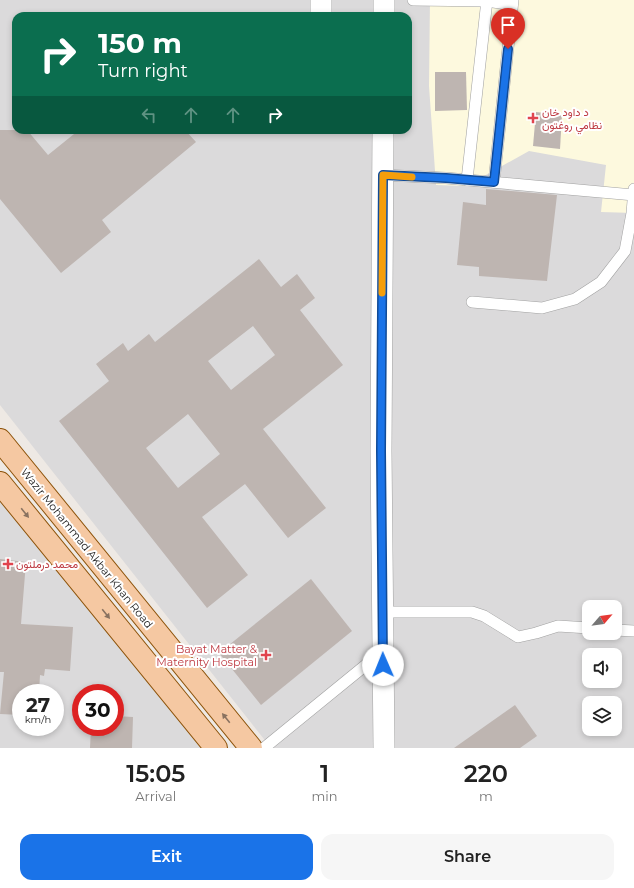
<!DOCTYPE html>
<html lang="en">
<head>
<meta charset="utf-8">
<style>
	body { margin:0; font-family:Montserrat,Vazirmatn,sans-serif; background:#f6f6f6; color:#222; height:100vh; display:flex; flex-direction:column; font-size:15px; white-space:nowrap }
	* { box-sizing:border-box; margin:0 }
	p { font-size:13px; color:#767676 }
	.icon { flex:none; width:22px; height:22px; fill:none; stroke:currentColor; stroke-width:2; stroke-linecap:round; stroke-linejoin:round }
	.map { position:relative; height:748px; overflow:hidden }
	.drawer { display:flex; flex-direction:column; background:#fff; flex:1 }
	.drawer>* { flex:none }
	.guide { position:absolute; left:12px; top:12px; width:400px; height:122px; border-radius:12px; box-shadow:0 2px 6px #0003; background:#0b6e4f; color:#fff; overflow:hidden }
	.needle { width:26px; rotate:62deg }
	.fabs { position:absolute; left:582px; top:600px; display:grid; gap:8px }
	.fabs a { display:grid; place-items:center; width:40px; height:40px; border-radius:8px; background:#fff; box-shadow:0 2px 6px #0003; font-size:20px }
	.speed { position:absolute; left:12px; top:684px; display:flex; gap:8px; font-size:20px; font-weight:700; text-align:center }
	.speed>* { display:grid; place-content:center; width:52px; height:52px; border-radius:50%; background:#fff; box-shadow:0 2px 6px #0003; line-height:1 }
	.speed small { font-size:10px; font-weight:400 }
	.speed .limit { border:6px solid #d22; background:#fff; color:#111 }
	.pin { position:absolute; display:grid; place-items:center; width:34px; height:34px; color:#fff; margin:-41px -17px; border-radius:50% 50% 50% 0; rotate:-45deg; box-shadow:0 0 4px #0007 }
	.pin .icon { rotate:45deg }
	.me { position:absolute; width:44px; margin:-22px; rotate:359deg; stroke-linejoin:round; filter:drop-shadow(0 0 3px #0008) }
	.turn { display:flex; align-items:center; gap:14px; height:84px; padding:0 20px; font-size:18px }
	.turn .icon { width:52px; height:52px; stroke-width:2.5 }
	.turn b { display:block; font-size:28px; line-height:34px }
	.lanes { display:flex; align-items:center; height:38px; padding:0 20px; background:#0003; justify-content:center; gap:20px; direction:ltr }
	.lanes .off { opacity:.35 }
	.eta { display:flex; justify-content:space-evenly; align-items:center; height:68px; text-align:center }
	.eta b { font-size:24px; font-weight:600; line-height:28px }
	.primary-button { display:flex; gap:8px; margin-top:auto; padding:8px 20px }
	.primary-button a { flex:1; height:46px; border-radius:12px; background:#1a73e8; color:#fff; font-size:16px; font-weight:600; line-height:46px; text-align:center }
	.primary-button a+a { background:#f6f6f6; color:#222 }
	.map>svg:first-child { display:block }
	.residential { fill:#dbdadb; fill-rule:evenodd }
	.education { fill:#fdf9de }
	.building { fill:#beb5b1; fill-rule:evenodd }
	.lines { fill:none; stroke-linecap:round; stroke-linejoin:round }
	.lane-casing { stroke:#a1a1a1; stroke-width:12 }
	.street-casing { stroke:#a1a1a1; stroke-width:22 }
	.primary-casing { stroke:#8d530a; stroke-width:24 }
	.lane { stroke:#fff; stroke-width:11 }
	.street { stroke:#fff; stroke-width:21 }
	.primary { stroke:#f5c8a2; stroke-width:22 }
	.oneway { fill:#897260 }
	.route-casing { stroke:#114b97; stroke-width:10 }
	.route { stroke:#1a73e8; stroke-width:7 }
	.slow { stroke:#f59e0b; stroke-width:7 }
	.health-dot { fill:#e0444e; stroke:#fff; stroke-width:1.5 }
	.labels { text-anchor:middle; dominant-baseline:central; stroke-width:4; stroke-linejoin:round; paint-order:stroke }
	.health-label { font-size:11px; fill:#be3a42; stroke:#fff; text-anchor:start }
	.street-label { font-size:11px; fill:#1d1d1d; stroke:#fff }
</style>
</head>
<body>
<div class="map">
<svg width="634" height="748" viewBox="0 0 634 748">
	<rect width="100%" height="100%" fill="#eee9e4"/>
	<g class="residential">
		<path d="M0 0H634V748H271L0 405ZM16 16H408V130H16ZM589 607H615V633H589ZM589 655H615V681H589ZM589 703H615V729H589Z"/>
		<path d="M0 483 216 748H0ZM21 693H55V727H21ZM81 693H115V727H81Z"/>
	</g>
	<polygon class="education" points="430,0 634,0 634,213 601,212 606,165 529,151 466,186 436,185 429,86"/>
	<g class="building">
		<polygon points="435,72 466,72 467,110 435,111"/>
		<polygon points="536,112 562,115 560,149 533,146"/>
		<polygon points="0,130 27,130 48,155 79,130 185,130 196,142 102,220 111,232 61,273 0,199"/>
		<polygon points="486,189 557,195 547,281 479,276 479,267 457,265 463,202 486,205"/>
		<path d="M259 259 281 287 297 274 315 298 300 310 343 365 263 429 326 508 288 538 245 484 202 517 248 575 207 608 59 421 109 381 96 364 123 343 128 351 149 334 155 342ZM253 326 275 355 231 390 208 361ZM188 414 220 454 178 488 146 448Z"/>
		<polygon points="0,559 26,562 21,624 73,627 70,671 45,669 44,676 40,675 39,693 21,693 21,715 0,714 4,672 0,672"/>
		<polygon points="311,579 352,631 261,705 219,653"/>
		<polygon points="515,705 537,736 520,748 454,748"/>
		<polygon points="115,716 133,717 132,748 90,748 91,727 115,727"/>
	</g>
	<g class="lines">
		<g class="lane-casing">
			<g id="lane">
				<polyline points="413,0 487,1 512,5"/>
				<polyline points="383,175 446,178 634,195"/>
				<polyline points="467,180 487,0"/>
				<polyline points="494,182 513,0"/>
				<polyline points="472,302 542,308 575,299 601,282 625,251 632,213 634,189"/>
				<polyline points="383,612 472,612 484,616 518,637 536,633 558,626 589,628"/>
				<polyline points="615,630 634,631"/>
				<polyline points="264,748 383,651"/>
			</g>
		</g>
		<g class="street-casing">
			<g id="street">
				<polyline points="321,0 321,16"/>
				<polyline points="384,16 384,0"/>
				<polyline points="383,130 381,451 384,748"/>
			</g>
		</g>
		<g class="primary-casing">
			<g id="primary">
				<polyline points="0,440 251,748"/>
				<polyline points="0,483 216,748"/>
			</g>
		</g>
		<use href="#lane" class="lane"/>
		<use href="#street" class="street"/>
		<use href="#primary" class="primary"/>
	</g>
	<defs><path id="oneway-solid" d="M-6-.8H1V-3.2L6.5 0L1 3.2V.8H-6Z"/></defs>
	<g class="oneway">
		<use href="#oneway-solid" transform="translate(25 513) rotate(51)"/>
		<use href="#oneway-solid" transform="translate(106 614) rotate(51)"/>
		<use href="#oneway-solid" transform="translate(226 718) rotate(-129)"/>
	</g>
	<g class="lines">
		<g class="route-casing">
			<polyline id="route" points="383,665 381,451 383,175 446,178 494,182 508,49"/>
		</g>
		<use href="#route" class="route"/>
		<polyline class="slow" points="382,293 383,175 412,177"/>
	</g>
	<g class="health-dot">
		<path d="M531 112h4v4h4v4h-4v4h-4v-4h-4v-4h4z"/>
		<path d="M6 558h4v4h4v4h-4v4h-4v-4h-4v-4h4z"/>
		<path d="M264 649h4v4h4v4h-4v4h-4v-4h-4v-4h4z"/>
	</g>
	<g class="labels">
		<g class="health-label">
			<text x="542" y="112">د داود خان<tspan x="542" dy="13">نظامي روغتون</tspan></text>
			<text x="16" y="564">محمد درملتون</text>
			<text x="257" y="649" text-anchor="end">Bayat Matter &amp;<tspan x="257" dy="13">Maternity Hospital</tspan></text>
		</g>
		<g class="street-label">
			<text transform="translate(87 548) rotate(51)">Wazir Mohammad Akbar Khan Road</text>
		</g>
	</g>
</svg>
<div class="fabs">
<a><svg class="needle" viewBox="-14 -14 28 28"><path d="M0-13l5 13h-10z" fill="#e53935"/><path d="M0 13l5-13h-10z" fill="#767676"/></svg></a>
<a><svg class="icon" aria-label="sound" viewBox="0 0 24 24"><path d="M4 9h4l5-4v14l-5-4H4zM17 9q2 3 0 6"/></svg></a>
<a><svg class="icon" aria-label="layers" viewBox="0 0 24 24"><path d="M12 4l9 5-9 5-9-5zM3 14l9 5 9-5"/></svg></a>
</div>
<div class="speed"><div>27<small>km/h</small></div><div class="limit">30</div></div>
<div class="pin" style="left:508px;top:49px;background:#d93025"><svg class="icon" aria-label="arrive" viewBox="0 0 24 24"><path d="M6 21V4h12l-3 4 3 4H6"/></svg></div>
<svg class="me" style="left:383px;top:665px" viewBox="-20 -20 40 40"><circle r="19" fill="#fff"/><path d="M0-13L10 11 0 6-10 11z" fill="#1a73e8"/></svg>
<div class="guide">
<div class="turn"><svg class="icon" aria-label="right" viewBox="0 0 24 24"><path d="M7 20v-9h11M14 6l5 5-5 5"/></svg><div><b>150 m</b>Turn right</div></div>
<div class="lanes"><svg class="icon off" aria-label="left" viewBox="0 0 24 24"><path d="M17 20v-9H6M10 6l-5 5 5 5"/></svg><svg class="icon off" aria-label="ahead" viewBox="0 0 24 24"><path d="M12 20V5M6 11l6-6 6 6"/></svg><svg class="icon off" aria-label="ahead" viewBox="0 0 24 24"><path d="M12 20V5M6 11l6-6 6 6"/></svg><svg class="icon" aria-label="right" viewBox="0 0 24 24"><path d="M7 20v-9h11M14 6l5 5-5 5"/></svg></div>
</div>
</div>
<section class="drawer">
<div class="eta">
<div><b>15:05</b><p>Arrival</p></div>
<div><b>1</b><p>min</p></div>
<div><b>220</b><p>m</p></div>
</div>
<div class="primary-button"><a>Exit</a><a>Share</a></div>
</section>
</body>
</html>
